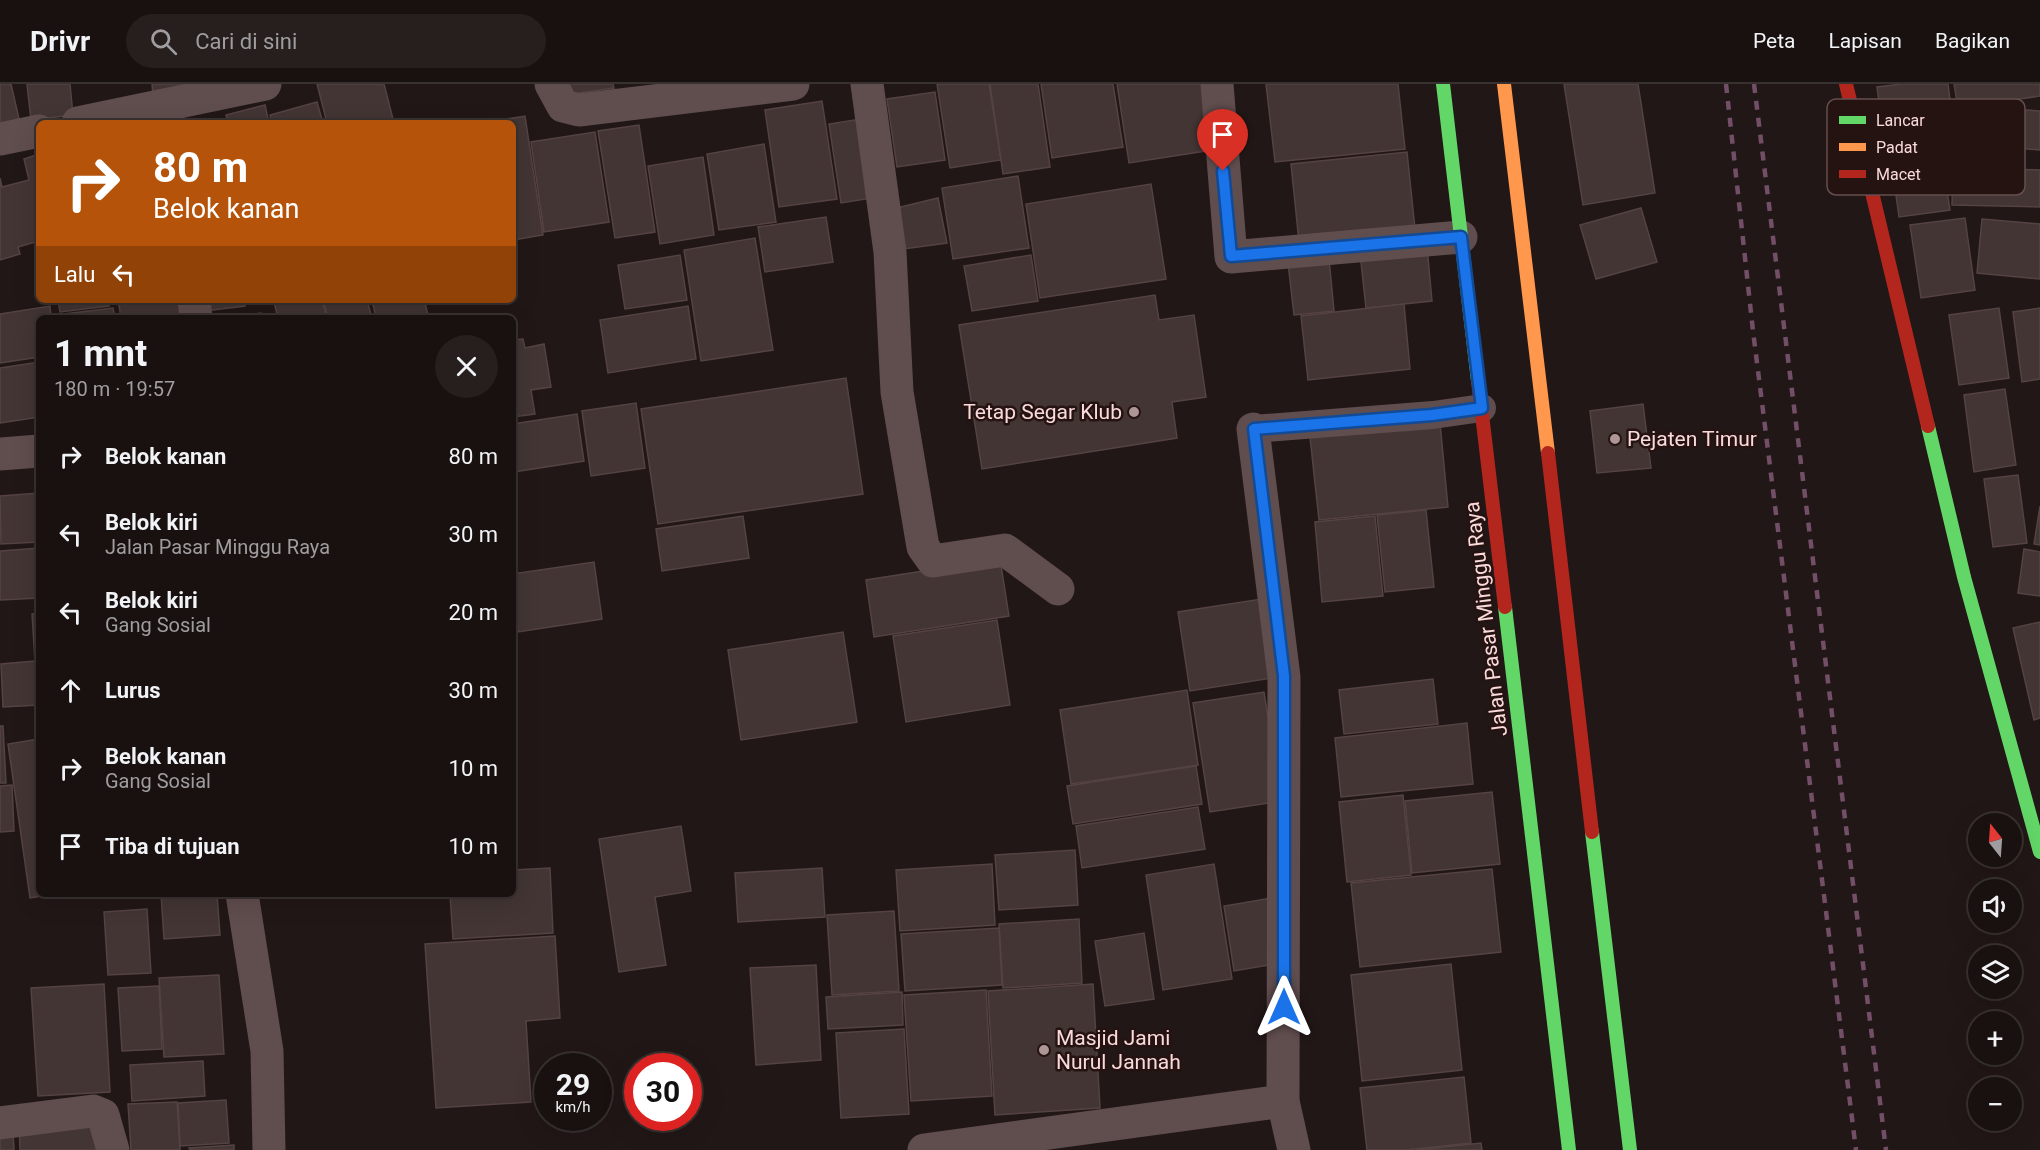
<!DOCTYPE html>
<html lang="id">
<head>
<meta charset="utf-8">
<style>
	body { margin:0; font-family:Roboto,sans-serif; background:#261f1e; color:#f1f3f6; height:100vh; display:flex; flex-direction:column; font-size:22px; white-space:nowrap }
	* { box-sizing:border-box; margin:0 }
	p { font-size:20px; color:#9f9d9f }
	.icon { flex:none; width:33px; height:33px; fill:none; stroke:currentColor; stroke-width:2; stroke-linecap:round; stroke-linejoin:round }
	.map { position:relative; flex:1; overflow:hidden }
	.details { position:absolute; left:36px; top:231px; width:480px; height:582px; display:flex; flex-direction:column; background:#191110; border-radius:9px; box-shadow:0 6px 24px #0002,0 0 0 2px #373130 }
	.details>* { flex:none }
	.hud { position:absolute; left:36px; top:36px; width:480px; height:183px; border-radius:9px; box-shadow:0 6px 24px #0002,0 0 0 2px #373130; background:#b45309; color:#fff; overflow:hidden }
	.needle { width:39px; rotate:343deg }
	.buttons { position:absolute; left:1968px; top:729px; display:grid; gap:12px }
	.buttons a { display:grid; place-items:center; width:54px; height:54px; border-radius:50%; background:#191110; box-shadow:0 6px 24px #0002,0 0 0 2px #373130; font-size:30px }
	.speed { position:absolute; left:534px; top:969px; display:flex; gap:12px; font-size:30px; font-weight:700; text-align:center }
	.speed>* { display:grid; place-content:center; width:78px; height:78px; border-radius:50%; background:#191110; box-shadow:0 6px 24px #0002,0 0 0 2px #373130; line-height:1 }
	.speed small { font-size:15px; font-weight:400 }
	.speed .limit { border:9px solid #d22; background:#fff; color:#111 }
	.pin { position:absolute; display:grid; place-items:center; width:51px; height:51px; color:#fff; margin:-62px -26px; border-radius:50% 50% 50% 0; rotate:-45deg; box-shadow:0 0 6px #0007 }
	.pin .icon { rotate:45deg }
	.me { position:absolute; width:66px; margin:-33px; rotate:0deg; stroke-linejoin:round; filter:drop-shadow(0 0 4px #0008) }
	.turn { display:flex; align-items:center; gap:21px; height:126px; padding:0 18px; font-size:27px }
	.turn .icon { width:78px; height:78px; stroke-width:2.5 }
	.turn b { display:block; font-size:42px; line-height:51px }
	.then { display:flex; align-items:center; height:57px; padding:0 18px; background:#0003; gap:12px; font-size:22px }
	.round { display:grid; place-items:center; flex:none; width:63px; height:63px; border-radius:32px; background:#261f1e }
	.overview { display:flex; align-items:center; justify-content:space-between; height:102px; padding:0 18px }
	h1 { font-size:36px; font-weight:700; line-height:45px }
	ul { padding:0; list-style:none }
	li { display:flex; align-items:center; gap:18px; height:78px; padding:0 18px }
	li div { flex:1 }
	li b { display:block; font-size:22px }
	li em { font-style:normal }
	header { display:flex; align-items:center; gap:36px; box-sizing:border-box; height:84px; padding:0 30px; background:#191110; border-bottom:2px solid #373130 }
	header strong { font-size:28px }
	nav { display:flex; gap:33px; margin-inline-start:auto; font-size:21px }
	.search { width:420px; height:54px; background:#261f1e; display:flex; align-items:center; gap:15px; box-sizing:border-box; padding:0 21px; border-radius:33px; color:#9f9d9f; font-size:22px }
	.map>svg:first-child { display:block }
	.building { fill:#423534; stroke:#544342; stroke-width:1.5 }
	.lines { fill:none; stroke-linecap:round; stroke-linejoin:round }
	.lane { stroke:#604d4e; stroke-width:28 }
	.street { stroke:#604d4e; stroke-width:33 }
	.fast { stroke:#63d668; stroke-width:14 }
	.slow { stroke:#ff974d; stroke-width:14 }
	.jam { stroke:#b3261e; stroke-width:14 }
	.rail { stroke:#724e67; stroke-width:4.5; stroke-dasharray:9 8; stroke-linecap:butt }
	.route-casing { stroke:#114b97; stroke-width:15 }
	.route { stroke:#1a73e8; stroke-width:10 }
	.poi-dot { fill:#af9696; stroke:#251312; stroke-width:2 }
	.labels { text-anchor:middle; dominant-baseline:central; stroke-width:5; stroke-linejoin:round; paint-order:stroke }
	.poi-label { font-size:21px; fill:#fbdadb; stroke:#251312; text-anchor:start }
	.street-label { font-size:21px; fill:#fbdadb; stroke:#251312 }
	.key { fill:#251312; stroke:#654f4e; stroke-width:1.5 }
	.key-label { font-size:16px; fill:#fbdadb }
</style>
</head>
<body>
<header>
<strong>Drivr</strong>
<div class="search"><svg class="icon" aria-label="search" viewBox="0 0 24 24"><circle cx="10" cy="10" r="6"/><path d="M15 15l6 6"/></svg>Cari di sini</div>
<nav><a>Peta</a><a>Lapisan</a><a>Bagikan</a></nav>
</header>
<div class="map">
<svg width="2040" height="1066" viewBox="0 0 2040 1066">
	<rect width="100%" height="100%" fill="#211716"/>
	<g class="building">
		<polygon points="0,0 11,0 19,35 0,40"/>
		<polygon points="27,0 70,0 73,31 31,36"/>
		<polygon points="152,0 220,0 153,12"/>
		<polygon points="317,0 384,0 394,39 327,39"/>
		<polygon points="562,0 613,0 614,4 564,11"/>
		<polygon points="937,0 989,0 1001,76 950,84"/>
		<polygon points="990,0 1038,0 1050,83 1003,90"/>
		<polygon points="1041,0 1113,0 1123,63 1052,74"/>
		<polygon points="1117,0 1202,0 1212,66 1129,79"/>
		<polygon points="1266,0 1398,0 1405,65 1275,78"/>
		<polygon points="1564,0 1638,0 1655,109 1583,121"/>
		<polygon points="1901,0 1948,0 1955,54 1885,63 1877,3"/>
		<polygon points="1954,0 2040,0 2040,12 1958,24"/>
		<polygon points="935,8 945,76 897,83 887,15"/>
		<polygon points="822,17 837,115 779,123 765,26"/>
		<polygon points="317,18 323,39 272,39 270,31"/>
		<polygon points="265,21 269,39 228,39 226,31"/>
		<polygon points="1998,24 2040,27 2040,66 1994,62"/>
		<polygon points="525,32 543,151 513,156 513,39 480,39"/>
		<polygon points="867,34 879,113 841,119 829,40"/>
		<polygon points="639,41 655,148 615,154 598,47"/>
		<polygon points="595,48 609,138 544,148 531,58"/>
		<polygon points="764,60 776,138 719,146 707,70"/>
		<polygon points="1407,68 1415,145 1299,158 1291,80"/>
		<polygon points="1941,68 1950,126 1899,133 1891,75"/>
		<polygon points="39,70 39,157 18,163 20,170 0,176 0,94 2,103 29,96 24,75"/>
		<polygon points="703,73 714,151 660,160 648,82"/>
		<polygon points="1953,84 2040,86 2040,123 1952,121"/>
		<polygon points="1018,92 1029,164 953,175 942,104"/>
		<polygon points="1151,100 1166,195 1040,214 1026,120"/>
		<polygon points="938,114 947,159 896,166 888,126"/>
		<polygon points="1641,124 1657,178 1596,195 1580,141"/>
		<polygon points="826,133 833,178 765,188 758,143"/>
		<polygon points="1965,134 1975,206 1921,214 1910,141"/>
		<polygon points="1982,135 2040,140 2040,195 1977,189"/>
		<polygon points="755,154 773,266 701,277 684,166"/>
		<polygon points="1427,163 1432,217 1366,224 1360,169"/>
		<polygon points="680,171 687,216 625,225 618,181"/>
		<polygon points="1031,171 1038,217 972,227 964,182"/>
		<polygon points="1329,175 1334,227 1294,231 1288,179"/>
		<polygon points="1155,211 1159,236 1194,231 1206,313 1172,318 1177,354 982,385 959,241"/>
		<polygon points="58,216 108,216 109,222 60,228"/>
		<polygon points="118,216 182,216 184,233 121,234"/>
		<polygon points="203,216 244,216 245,222 205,227"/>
		<polygon points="281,216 322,216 327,234 278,234 274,218"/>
		<polygon points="323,216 367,216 372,234 328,234"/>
		<polygon points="372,216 424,216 429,234 376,234"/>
		<polygon points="1404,220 1410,285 1308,296 1301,232"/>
		<polygon points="50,222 51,234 39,234 39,273 0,279 0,230"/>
		<polygon points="688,222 696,275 608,289 600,236"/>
		<polygon points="113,224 115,234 64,234 64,230"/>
		<polygon points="1999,224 2009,294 1959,301 1949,231"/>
		<polygon points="2040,224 2040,295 2022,298 2013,228"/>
		<polygon points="261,229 261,234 225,234"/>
		<polygon points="523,255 525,264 544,260 551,303 531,306 535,330 513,333 513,256"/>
		<polygon points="39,278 39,333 0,339 0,284"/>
		<polygon points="846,294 863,410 658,440 641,325"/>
		<polygon points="2005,305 2016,381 1974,388 1964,311"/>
		<polygon points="636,319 645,384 591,392 582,327"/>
		<polygon points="1643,320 1651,384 1597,389 1590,327"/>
		<polygon points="577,330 584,377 513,388 513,340"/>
		<polygon points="1440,339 1448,423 1319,436 1310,353"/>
		<polygon points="2018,391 2027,459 1993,463 1984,395"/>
		<polygon points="39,409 39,458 1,460 0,412"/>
		<polygon points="2040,422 2040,461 2034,460"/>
		<polygon points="1426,426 1434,503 1385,508 1377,431"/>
		<polygon points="743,432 749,474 662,487 656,445"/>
		<polygon points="1375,432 1383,512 1322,518 1315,438"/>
		<polygon points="39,464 39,514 0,516 0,467"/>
		<polygon points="2024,465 2040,468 2040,512 2018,509"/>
		<polygon points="1000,475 1009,532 874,553 866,496"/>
		<polygon points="594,478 602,535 518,548 513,490"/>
		<polygon points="1268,514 1279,593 1190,607 1178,528"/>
		<polygon points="39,529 39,621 3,623 1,580 35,577 32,530"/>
		<polygon points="997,536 1010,621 906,638 893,552"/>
		<polygon points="2040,538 2040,634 2034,636 2013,544"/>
		<polygon points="843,548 857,638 741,656 728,566"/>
		<polygon points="1433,595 1438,640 1344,650 1339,606"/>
		<polygon points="1187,606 1198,681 1071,700 1060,626"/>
		<polygon points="1264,608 1281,717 1210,728 1193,619"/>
		<polygon points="1467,639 1473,700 1341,713 1335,654"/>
		<polygon points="0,642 3,642 6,699 0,699"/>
		<polygon points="39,655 39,810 54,810 30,814 8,660"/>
		<polygon points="1196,682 1202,720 1073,740 1067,702"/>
		<polygon points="12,701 14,747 0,748 0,702"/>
		<polygon points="1492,708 1500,780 1412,789 1405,717"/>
		<polygon points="1403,711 1411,791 1347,798 1339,718"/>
		<polygon points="1198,723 1205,765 1082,784 1076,742"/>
		<polygon points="681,742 691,807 655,813 666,881 619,888 599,755"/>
		<polygon points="1075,766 1078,821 999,826 995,771"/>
		<polygon points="992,780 995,841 900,847 896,786"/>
		<polygon points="1214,780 1232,895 1163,906 1146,791"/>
		<polygon points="550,784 553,849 453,855 450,810 513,810 513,786"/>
		<polygon points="822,784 825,833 738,838 735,789"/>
		<polygon points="1492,785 1501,868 1360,883 1351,799"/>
		<polygon points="161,810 217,810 220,851 164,855"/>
		<polygon points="1271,814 1281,879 1234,887 1224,822"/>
		<polygon points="147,825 151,889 108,891 104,828"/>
		<polygon points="894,827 899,907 832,911 827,831"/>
		<polygon points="1079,835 1082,899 1003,904 999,840"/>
		<polygon points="999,844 1002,901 905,907 901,850"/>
		<polygon points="1144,849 1154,915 1105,922 1095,857"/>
		<polygon points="555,852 560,934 526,937 531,1018 436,1024 425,860"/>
		<polygon points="1451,880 1462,986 1362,997 1351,891"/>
		<polygon points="816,881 821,976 756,981 750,884"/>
		<polygon points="219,891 224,970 164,973 159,894"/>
		<polygon points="104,900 110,1008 38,1012 31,904"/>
		<polygon points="1093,900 1100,1024 995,1031 988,907"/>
		<polygon points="159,902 162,965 122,967 118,904"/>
		<polygon points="986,906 992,1012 911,1017 904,911"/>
		<polygon points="902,908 903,941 828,945 826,913"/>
		<polygon points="904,945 909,1030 841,1034 836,949"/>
		<polygon points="203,977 205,1012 132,1017 130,981"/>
		<polygon points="1464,993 1471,1059 1406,1066 1367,1066 1360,1004"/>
		<polygon points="226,1016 229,1059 180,1062 178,1019"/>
		<polygon points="177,1018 180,1066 131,1066 128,1020"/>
		<polygon points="101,1034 103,1066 20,1066 19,1039"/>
		<polygon points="13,1049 14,1066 0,1066 0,1050"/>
		<polygon points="1481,1059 1482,1066 1416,1066"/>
		<polygon points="234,1061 234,1066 190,1066 189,1064"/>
	</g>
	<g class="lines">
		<polyline class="lane" points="1253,345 1433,331 1482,324"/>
		<g class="street">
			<polyline points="551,0 563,22 579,26 793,0"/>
			<polyline points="867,0 890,168 897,308 923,463 933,477 1005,466 1058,505"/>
			<polyline points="1217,0 1231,173 1461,153"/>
			<polyline points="78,39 265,0"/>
			<polyline points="0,55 39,47"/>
			<polyline points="194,216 196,234"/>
			<polyline points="1253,345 1284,593 1283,1017 1294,1066"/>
			<polyline points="0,370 39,367"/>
			<polyline points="242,810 267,967 269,1066"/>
			<polyline points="0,1039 93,1027 103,1031 113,1066"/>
			<polyline points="924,1066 1283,1017"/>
		</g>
		<g class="fast">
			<polyline points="1443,0 1478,297"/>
			<polyline points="1928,342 1964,493 2040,768"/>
			<polyline points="1505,523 1569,1066"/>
			<polyline points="1592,748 1630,1066"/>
		</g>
		<polyline class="slow" points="1504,0 1548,369"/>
		<g class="jam">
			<polyline points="1846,0 1928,342"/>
			<polyline points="1478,297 1505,523"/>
			<polyline points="1548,369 1592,748"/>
		</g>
		<g class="rail">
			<polyline points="1726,0 1753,247 1856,1066"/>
			<polyline points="1754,0 1886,1066"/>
		</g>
	</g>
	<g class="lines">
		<g class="route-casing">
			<polyline id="route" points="1223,87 1231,172 1461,153 1482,324 1432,331 1254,345 1284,592 1284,923"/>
		</g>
		<use href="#route" class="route"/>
	</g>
	<g class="poi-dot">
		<circle cx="1134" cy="328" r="6"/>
		<circle cx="1615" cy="355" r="6"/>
		<circle cx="1044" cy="966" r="6"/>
	</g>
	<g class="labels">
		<g class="poi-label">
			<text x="1122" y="328" text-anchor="end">Tetap Segar Klub</text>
			<text x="1627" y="355">Pejaten Timur</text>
			<text x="1056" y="954">Masjid Jami<tspan x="1056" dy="24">Nurul Jannah</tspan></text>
		</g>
		<g class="street-label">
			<text transform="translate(1486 535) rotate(-97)">Jalan Pasar Minggu Raya</text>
		</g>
	</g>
	<rect x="1827" y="15" width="198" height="96" rx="9" class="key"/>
	<rect x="1839" y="32" width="27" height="8" fill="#63d668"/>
	<rect x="1839" y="59" width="27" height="8" fill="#ff974d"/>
	<rect x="1839" y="86" width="27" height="8" fill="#b3261e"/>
	<g class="key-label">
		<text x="1876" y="42">Lancar</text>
		<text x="1876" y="69">Padat</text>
		<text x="1876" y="96">Macet</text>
	</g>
</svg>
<div class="buttons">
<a><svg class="needle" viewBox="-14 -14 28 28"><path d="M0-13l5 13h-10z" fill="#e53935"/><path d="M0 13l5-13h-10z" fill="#9f9d9f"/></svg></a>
<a><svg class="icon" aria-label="sound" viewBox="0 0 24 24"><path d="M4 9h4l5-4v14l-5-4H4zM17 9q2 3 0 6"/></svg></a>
<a><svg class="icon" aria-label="layers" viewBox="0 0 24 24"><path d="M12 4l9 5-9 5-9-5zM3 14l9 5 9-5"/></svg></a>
<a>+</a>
<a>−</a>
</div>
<div class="speed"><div>29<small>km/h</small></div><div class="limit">30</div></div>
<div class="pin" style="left:1223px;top:87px;background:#d93025"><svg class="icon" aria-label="arrive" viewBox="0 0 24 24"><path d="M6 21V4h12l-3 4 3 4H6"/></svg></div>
<svg class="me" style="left:1284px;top:923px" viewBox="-20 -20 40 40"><path d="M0-17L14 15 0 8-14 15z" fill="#1a73e8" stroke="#fff" stroke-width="4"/></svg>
<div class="hud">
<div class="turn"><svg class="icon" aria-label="right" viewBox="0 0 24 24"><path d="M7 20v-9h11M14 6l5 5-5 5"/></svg><div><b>80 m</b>Belok kanan</div></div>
<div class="then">Lalu<svg class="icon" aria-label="left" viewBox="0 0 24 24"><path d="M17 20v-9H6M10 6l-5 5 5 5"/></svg></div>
</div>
<section class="details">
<div class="overview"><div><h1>1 mnt</h1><p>180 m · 19:57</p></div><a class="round"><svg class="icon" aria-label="close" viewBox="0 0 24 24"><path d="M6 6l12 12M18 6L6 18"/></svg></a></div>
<ul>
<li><svg class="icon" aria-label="right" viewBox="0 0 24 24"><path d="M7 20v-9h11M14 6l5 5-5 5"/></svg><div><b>Belok kanan</b></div><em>80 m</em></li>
<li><svg class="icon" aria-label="left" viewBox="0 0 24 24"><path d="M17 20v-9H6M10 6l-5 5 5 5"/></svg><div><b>Belok kiri</b><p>Jalan Pasar Minggu Raya</p></div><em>30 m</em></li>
<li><svg class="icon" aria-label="left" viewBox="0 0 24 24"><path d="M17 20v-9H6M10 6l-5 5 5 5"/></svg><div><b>Belok kiri</b><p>Gang Sosial</p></div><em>20 m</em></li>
<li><svg class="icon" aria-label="ahead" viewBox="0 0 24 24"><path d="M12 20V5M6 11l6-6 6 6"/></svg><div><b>Lurus</b></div><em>30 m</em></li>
<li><svg class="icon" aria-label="right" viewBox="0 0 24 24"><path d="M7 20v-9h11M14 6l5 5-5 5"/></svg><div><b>Belok kanan</b><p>Gang Sosial</p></div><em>10 m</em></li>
<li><svg class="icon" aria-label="arrive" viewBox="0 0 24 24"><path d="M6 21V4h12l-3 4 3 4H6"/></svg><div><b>Tiba di tujuan</b></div><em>10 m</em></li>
</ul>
</section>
</div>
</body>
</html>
